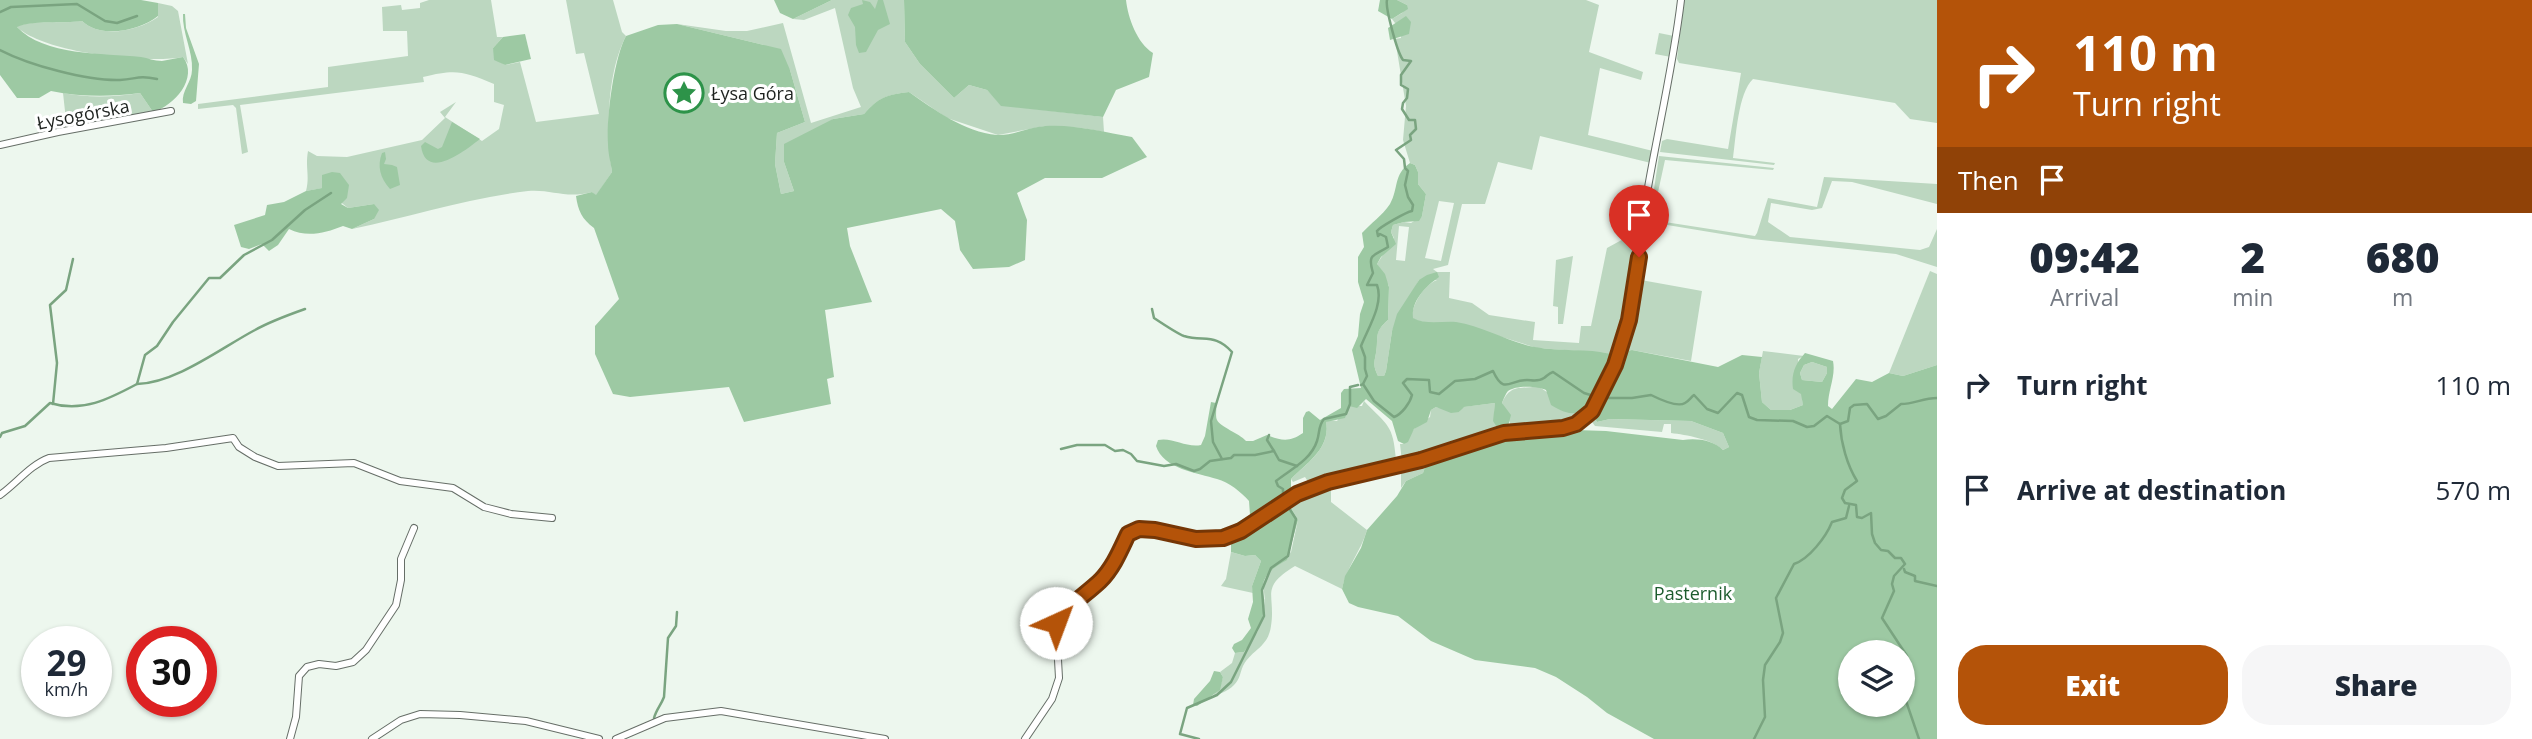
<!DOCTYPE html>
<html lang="en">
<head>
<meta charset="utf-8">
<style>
	body { margin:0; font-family:"Open Sans",sans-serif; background:#f6f6f7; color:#1f2937; height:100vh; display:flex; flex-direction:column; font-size:26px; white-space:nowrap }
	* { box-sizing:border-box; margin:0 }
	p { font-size:23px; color:#747a83 }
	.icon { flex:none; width:38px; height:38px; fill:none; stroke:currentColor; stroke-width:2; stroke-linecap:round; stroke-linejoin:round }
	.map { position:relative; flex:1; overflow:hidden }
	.sheet { display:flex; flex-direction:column; background:#fff; width:595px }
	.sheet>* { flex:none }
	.guide { background:#b45309; color:#fff; overflow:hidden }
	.fabs { position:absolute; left:1838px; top:640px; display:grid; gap:14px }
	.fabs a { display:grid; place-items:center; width:77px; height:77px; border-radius:50%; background:#fff; box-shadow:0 2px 5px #0004; font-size:35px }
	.speed { position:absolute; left:21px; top:626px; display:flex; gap:14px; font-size:35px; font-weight:700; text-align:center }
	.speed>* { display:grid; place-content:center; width:91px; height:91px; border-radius:50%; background:#fff; box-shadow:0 2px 5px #0004; line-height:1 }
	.speed small { font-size:18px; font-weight:400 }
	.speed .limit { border:10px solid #d22; background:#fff; color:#111 }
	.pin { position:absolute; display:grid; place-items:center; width:60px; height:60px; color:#fff; margin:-72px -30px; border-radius:50% 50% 50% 0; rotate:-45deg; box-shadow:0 0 7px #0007 }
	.pin .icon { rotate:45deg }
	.me { position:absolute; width:77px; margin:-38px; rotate:43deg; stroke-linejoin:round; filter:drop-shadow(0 0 5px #0008) }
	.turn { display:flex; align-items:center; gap:24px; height:147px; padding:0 21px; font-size:32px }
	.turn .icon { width:91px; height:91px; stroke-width:2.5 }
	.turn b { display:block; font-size:49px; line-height:60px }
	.then { display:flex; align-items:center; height:66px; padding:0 21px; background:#0003; gap:14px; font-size:26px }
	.eta { display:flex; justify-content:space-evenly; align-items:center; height:119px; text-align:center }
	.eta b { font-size:42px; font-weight:800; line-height:49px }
	.button { display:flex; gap:14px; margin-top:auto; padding:14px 21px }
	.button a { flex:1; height:80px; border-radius:28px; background:#b45309; color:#fff; font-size:28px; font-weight:800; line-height:80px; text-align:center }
	.button a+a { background:#f6f6f7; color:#1f2937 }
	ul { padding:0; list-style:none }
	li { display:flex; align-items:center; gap:21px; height:105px; padding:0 21px }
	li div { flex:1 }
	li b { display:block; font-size:26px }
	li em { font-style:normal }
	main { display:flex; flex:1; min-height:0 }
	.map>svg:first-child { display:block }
	.green { fill:#bcd7c0; fill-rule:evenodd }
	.forest { fill:#9dc9a3; fill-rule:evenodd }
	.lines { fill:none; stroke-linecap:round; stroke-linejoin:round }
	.stream { stroke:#7aa480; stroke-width:2.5 }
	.minor-casing { stroke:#666e67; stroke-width:8 }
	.minor { stroke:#fff; stroke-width:6 }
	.route-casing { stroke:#753606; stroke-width:18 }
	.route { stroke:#b45309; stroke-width:12 }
	.labels { text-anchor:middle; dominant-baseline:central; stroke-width:6; stroke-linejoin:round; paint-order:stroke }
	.poi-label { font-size:18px; fill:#1e221f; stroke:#fff; text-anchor:start }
	.street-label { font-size:18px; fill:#1e221f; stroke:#fff }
	.park-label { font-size:18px; fill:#1c5c2d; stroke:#fff }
</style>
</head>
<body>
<main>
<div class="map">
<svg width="1937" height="739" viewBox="0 0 1937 739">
	<rect width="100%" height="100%" fill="#edf7ee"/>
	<g class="green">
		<path d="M429 0H491L497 37H503L493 48 498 61 505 65 520 62 536 122 599 114 584 53 576 54 566 0H613L622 32 626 36C607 72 606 132 612 172L596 196 592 192C566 199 551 189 528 191 468 198 410 217 352 229L374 219V204L348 208 323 188 306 191C310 175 305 168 308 151L317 156 347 157 422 140 445 118 440 112 456 102 445 117 482 141 499 129 504 105 494 102V84C463 71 456 69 423 77L424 82 240 105 248 152 242 154 236 108 233 105 198 109V104L328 87V67L408 56 407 31H383L382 7 401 5 402 10 420 8V3Z"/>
		<path d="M832 0H904L905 42 920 64 954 98 969 85 987 90 1001 105 1103 117 1104 132 1082 128 1045 126 998 135 947 118 909 92C887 95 879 97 864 114L833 119 784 162 794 191 781 194 775 164 777 133 805 122 790 70 764 45 677 24 726 31H747L783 23 811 123 861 107 853 88 835 8 804 20 793 19Z"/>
		<path d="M1397 0H1586L1599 5 1589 52 1643 72 1641 80 1600 68 1588 135 1653 151 1651 163 1540 136 1532 170 1498 162 1485 204H1462L1448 265 1433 269 1437 272H1450L1449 298 1472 303 1489 315 1535 322 1533 340 1579 343 1581 326H1591L1607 248 1638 231 1625 322 1614 359 1606 353 1537 348 1489 333 1418 321 1412 318C1412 304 1424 285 1437 280H1419L1392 331 1386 371 1384 376H1378C1373 366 1374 363 1376 353 1379 336 1373 333 1388 320L1389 286 1377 264 1394 238 1391 232 1393 225 1404 222 1411 223 1422 216 1426 194 1418 184V172L1415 165 1410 163 1403 140 1406 106 1395 39 1401 38 1399 23H1395L1392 19 1402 13 1407 5ZM1439 201 1454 203 1441 261 1425 258ZM1399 226 1409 227 1405 261 1396 260Z"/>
		<path d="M1684 0H1937V123L1910 119 1895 103 1753 79C1738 93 1736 137 1733 158L1775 163 1774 165 1660 152 1662 141 1667 139 1728 149 1741 73 1679 63 1677 59Z"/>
		<path d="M158 3 172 6 178 11 188 64 183 57C147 64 42 53 16 26 37 20 61 24 82 21 101 39 138 31 158 17Z"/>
		<polygon points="1659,33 1674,36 1671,57 1655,54"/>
		<path d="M63 93C88 98 115 97 140 93L153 112 67 129Z"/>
		<polygon points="1659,156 1774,168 1773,170 1665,160 1652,220 1755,236 1757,233 1768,198 1817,207 1824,177 1937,184 1937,204 1852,182 1832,181 1822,208 1812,210 1771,203 1768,222 1790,237 1920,250 1929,247 1937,229 1937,267 1896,254 1752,239 1649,222"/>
		<polygon points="1573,256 1563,324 1558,324 1558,307 1553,306 1556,260"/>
		<polygon points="1930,271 1937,274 1937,365 1903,376 1889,373"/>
		<polygon points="1641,280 1702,291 1691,361 1632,350 1626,351"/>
		<polygon points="1763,351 1804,356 1798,359 1803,405 1790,410 1771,410 1762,402 1759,373"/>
		<polygon points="1812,362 1827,367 1827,373 1822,382 1802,380 1800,373 1804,365"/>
		<path d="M1538 386 1579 414 1586 413C1569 433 1531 427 1507 430L1510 423 1502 403C1511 383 1520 390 1538 386Z"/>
		<path d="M1364 401C1388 426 1393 424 1396 460L1395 463 1309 483 1305 477 1293 482 1291 479C1307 463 1331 448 1326 422L1329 420 1337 421 1348 406H1362Z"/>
		<polygon points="1495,403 1494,421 1500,432 1402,462 1400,444 1404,444 1414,429 1430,417 1431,410 1436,407 1459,412 1463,407"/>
		<path d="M1594 417 1597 422 1610 419 1691 421 1723 433 1729 447 1723 450C1712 439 1686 435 1671 433V424H1664L1662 432 1595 426 1592 422Z"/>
		<polygon points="1427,461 1423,473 1406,481 1401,488 1401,473 1397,474 1398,468"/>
		<path d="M1387 471 1385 476 1331 489V502L1367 530C1361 551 1346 568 1342 589L1295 566C1259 588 1276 594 1271 626 1268 648 1252 649 1243 666 1240 673 1240 679 1234 685 1227 692 1218 694 1210 698L1219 690 1223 677 1220 672 1232 663 1235 653 1244 652 1258 631 1265 601 1263 583 1268 573 1291 552 1298 520 1288 503 1324 485Z"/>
		<polygon points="1231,552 1245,556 1255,555 1261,561 1252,586 1253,593 1221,586 1226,579"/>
	</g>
	<g class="forest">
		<path d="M0 0H141L158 3V16C139 31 101 39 82 21 62 24 33 20 17 27 44 56 103 53 141 57 148 58 154 61 162 61 169 60 176 58 183 57 199 78 174 106 153 112L140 93C110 97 81 97 51 91L39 98H17L0 75Z"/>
		<polygon points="774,0 832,0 793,19 780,13"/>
		<polygon points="862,0 870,2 875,9 878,0 883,0 890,24 878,30 866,52 859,53 856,45 855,27 848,15 851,8 863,4"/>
		<path d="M904 0H1126C1128 18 1137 43 1153 53L1149 77 1116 90 1103 117 1001 106 987 90 969 85 954 98 920 64 905 42Z"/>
		<polygon points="1380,0 1397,0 1407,5 1408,9 1392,19 1378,11"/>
		<path d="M183 14H185L186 28 199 64 196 101 191 104 183 103C181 91 192 82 192 70 193 51 182 33 183 14Z"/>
		<polygon points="1406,16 1411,22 1409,34 1390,40 1388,28"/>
		<path d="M677 24 781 49 790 70 805 122 777 133 775 164 781 194 794 191 784 162V144L833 119 864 114C879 97 886 95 909 92 935 110 964 132 997 135 1012 136 1029 127 1045 126 1074 124 1104 132 1132 137L1147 157 1102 178H1045L1017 193 1027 220 1025 260 1009 267 973 269 960 250 955 221 941 209 847 228 850 246 872 302 825 310 834 377 827 379 831 404 744 422 729 387 630 397 613 394 595 354V326L619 299 594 228C582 219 578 211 576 196L592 192 596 195 612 172C611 163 608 154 608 144 606 119 614 58 626 36L658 25Z"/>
		<polygon points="525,34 531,59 505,65 494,60 493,48 503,37"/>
		<path d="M452 122 480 139C466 150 426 182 421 146L425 142 438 149 442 147Z"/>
		<path d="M385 152 386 159 384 164 392 165 397 167 400 185 390 189C380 178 377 166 382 153Z"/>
		<path d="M1410 163 1415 165 1418 172V184L1426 194 1422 216 1419 221 1404 222 1393 225 1391 232 1396 244 1381 257 1377 264 1385 274 1389 287 1388 320C1373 333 1379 337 1376 353 1374 363 1373 366 1378 376H1384L1386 371 1392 331 1397 314 1419 280 1427 275 1437 272 1439 277C1426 286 1411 301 1413 318 1426 325 1441 321 1456 322 1483 326 1508 342 1535 347 1560 352 1587 348 1611 354L1614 359C1600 391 1592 431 1551 405L1546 390C1538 386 1516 385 1508 391 1506 393 1503 400 1502 403L1511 415 1507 430 1500 432 1493 421 1495 403 1464 407 1459 412 1451 413 1436 407 1431 410 1427 422 1414 429 1408 442 1404 444 1398 441 1392 421 1366 399 1357 408 1349 406 1345 418 1326 422C1331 448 1307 463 1291 479V493L1232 532 1213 537V531L1230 527 1250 515 1249 501C1241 492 1229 482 1217 479 1198 473 1163 469 1156 446L1158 440C1173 437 1186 448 1201 445L1205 436 1211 402 1216 403C1217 408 1215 416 1217 420 1220 427 1239 433 1246 441H1253L1267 435C1282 441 1290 442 1303 433V418L1306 412 1309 411 1320 420 1341 408V393L1344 389 1361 388 1352 350 1358 336 1360 314 1364 302 1358 282V257L1364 247 1362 233C1371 223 1382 216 1390 204 1399 188 1393 175 1410 163Z"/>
		<path d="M332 172 340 173 349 185 347 198 341 204 348 208 374 204 379 210 374 219 352 229 343 226C325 233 307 238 289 229L278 245 269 251 262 244 249 249 241 247 234 225 265 215 267 205 284 202 306 191 322 188V175Z"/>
		<path d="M1632 350 1718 367 1742 355 1762 357 1759 373 1762 402 1771 410H1790L1803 405 1801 394 1793 389C1791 374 1795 364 1805 353L1833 361C1836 376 1828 390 1828 406L1832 409 1856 379 1872 382 1889 373 1903 376 1937 365V739H1654L1607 713 1587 697 1556 677 1535 668 1475 660 1431 641 1398 616 1358 607 1349 603 1342 589 1345 576 1361 548 1367 530 1397 496 1406 481 1423 473 1427 461 1485 442 1535 433 1576 430 1606 431 1683 440C1697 438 1713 440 1723 450L1729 447 1723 433 1691 421 1610 419 1597 422 1594 417 1626 351ZM1812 362 1827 367V373L1822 382 1802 380 1800 373 1804 365ZM1850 653H1902V705H1850Z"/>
		<path d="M1288 503 1298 520 1287 560C1274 567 1260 576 1263 594 1264 603 1265 595 1264 605 1263 623 1255 638 1244 652L1235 653 1232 648 1234 644 1242 640 1251 628 1248 619 1253 602 1252 586 1261 561 1255 555 1245 556 1231 552V542Z"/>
		<polygon points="1214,671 1220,672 1223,677 1220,690 1197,706 1193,705 1194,699 1210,681"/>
	</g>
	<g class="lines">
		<g class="stream">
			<polyline points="0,12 11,7 77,4 105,21 117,23 137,16"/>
			<path d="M0 50C29 65 87 81 120 80 137 79 138 75 157 79"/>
			<path d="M1152 309 1154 318C1160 322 1178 334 1184 336 1204 342 1215 333 1232 352L1211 421 1213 442 1222 459"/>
			<path d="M137 384C176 383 221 348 255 330 271 321 288 315 305 309"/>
			<path d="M1363 384 1367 376 1365 369V357L1361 346C1368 328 1384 304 1377 285H1367L1373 273C1367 253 1374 256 1388 247L1386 237 1380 234 1378 236 1377 231C1380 227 1406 212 1412 211L1413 205 1408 197 1405 185 1408 171 1405 168 1404 159 1396 150 1411 140 1410 135 1416 129 1415 120H1409L1402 109 1403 103 1407 98 1408 89 1401 85V75L1411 61 1403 60C1397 52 1385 7 1387 0"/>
			<path d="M1361 385 1363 384 1374 401 1394 417C1402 414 1410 403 1412 395L1403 383 1407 379 1429 380 1430 392 1439 394 1455 381 1475 379 1493 371C1504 395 1509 380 1527 380 1532 380 1538 382 1544 378 1547 376 1549 373 1553 372L1584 393 1597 397"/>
			<path d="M1607 398H1632L1651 395C1659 399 1677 408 1685 403 1689 401 1691 397 1694 395L1707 409 1718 413 1737 393 1742 395 1749 417 1757 420 1793 421 1807 427 1814 426 1827 416 1840 424 1848 421 1850 408 1854 405 1867 404 1878 419 1886 416 1901 404C1914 404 1923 398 1937 398"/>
			<polyline points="53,404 57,363 50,305 66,290 73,259"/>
			<path d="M1840 424C1841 443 1847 465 1857 481L1845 490 1842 498 1845 503 1856 505 1857 517 1862 518 1871 513 1872 534 1875 543 1881 550 1888 551 1895 558H1901L1905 564 1894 576 1892 584 1894 591 1882 618 1907 656 1909 664 1903 683 1906 701 1919 739"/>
			<polyline points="1269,435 1267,440 1274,451"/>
			<path d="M0 437 2 433 25 426 50 403C82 413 109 399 137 384L145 355 157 346 173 322 209 278H220L244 255 272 240 305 210 331 193"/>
			<polyline points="1061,449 1077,445 1105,445 1115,451 1123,450 1131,454 1137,461 1164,466 1176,464 1194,471 1200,469 1210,461 1231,458 1234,455 1255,455 1274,451 1279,460 1297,466"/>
			<path d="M1283 496V489L1278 486 1276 481C1291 469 1311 460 1317 441 1320 432 1318 426 1324 419L1346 414 1350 404V387L1358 385"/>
			<polyline points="1904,569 1905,572 1915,576 1915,581 1937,586"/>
			<path d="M654 718C656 710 661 705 664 697L668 638 676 626 677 612"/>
			<polyline points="1199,739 1180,734 1187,708 1217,695 1231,682 1264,616 1262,590 1271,568 1288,556 1296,519 1287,505"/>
			<path d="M1754 739 1765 717 1763 680 1765 665 1780 642 1783 633 1776 598 1794 564C1809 559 1826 537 1832 522L1846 518 1849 506"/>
		</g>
		<g class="minor-casing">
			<g id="minor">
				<polyline points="0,145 58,132 171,111"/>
				<path d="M0 495C17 483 30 465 49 458L166 448 233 438 239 447 255 457 278 466 354 463 400 481 453 488 484 507 511 514 552 518"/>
				<polyline points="290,739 296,717 299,676 307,667 319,664 336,666 353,662 366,650 396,605 401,580 401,559 414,528"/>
				<polyline points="372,739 401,720 420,714 460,715 526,721 599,739"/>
				<polyline points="616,739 665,718 721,711 885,739"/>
				<path d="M1025 739 1052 699 1059 678 1056 623 1065 609 1100 581 1116 561 1128 534C1161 519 1196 549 1231 536 1261 524 1283 499 1313 487 1347 473 1385 469 1421 460 1443 454 1464 445 1486 438 1514 429 1564 435 1584 419 1594 411 1598 400 1604 389 1631 334 1633 288 1641 230 1652 153 1672 77 1681 0"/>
			</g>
		</g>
		<use href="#minor" class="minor"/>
	</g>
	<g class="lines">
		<g class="route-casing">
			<path id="route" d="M1056 623C1068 605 1084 596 1100 581 1113 568 1120 551 1128 534L1139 529 1155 530 1196 539 1223 538 1241 531 1297 494 1328 482 1421 460 1504 433 1563 428 1576 424 1592 411 1615 365 1629 320 1639 257"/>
		</g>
		<use href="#route" class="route"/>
	</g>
	<defs>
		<g id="sight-ring" transform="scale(2.0125)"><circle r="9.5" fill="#fff" stroke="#2d9349" stroke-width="1.5"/><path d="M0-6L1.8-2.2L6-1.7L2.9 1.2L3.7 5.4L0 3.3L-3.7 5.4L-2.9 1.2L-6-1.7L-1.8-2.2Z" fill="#2d9349"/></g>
	</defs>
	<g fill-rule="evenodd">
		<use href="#sight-ring" x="684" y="93"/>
	</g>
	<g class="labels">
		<g class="poi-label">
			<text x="711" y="93">Łysa Góra</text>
		</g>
		<g class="street-label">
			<text transform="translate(83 114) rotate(-11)">Łysogórska</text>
		</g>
		<g class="park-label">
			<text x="1693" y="593">Pasternik</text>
		</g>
	</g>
</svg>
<div class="fabs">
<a><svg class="icon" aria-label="layers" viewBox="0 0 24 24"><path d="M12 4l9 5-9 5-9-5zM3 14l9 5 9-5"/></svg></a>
</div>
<div class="speed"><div>29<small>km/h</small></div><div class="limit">30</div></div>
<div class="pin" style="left:1639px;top:257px;background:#d93025"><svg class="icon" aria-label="arrive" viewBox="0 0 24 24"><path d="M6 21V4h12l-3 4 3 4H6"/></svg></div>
<svg class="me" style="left:1056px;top:623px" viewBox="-20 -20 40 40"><circle r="19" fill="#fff"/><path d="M0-13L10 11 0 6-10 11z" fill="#b45309"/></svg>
</div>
<section class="sheet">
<div class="guide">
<div class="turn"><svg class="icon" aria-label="right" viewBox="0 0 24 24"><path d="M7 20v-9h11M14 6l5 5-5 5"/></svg><div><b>110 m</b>Turn right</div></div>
<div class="then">Then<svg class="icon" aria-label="arrive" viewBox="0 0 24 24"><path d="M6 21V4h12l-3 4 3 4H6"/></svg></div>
</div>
<div class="eta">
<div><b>09:42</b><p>Arrival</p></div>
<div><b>2</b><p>min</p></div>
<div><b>680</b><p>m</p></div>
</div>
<ul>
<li><svg class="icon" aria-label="right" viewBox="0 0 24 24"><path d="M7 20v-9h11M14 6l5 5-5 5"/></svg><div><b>Turn right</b></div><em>110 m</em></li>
<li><svg class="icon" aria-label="arrive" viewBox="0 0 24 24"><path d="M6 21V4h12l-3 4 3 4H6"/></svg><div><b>Arrive at destination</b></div><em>570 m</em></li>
</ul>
<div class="button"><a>Exit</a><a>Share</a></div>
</section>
</main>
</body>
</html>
